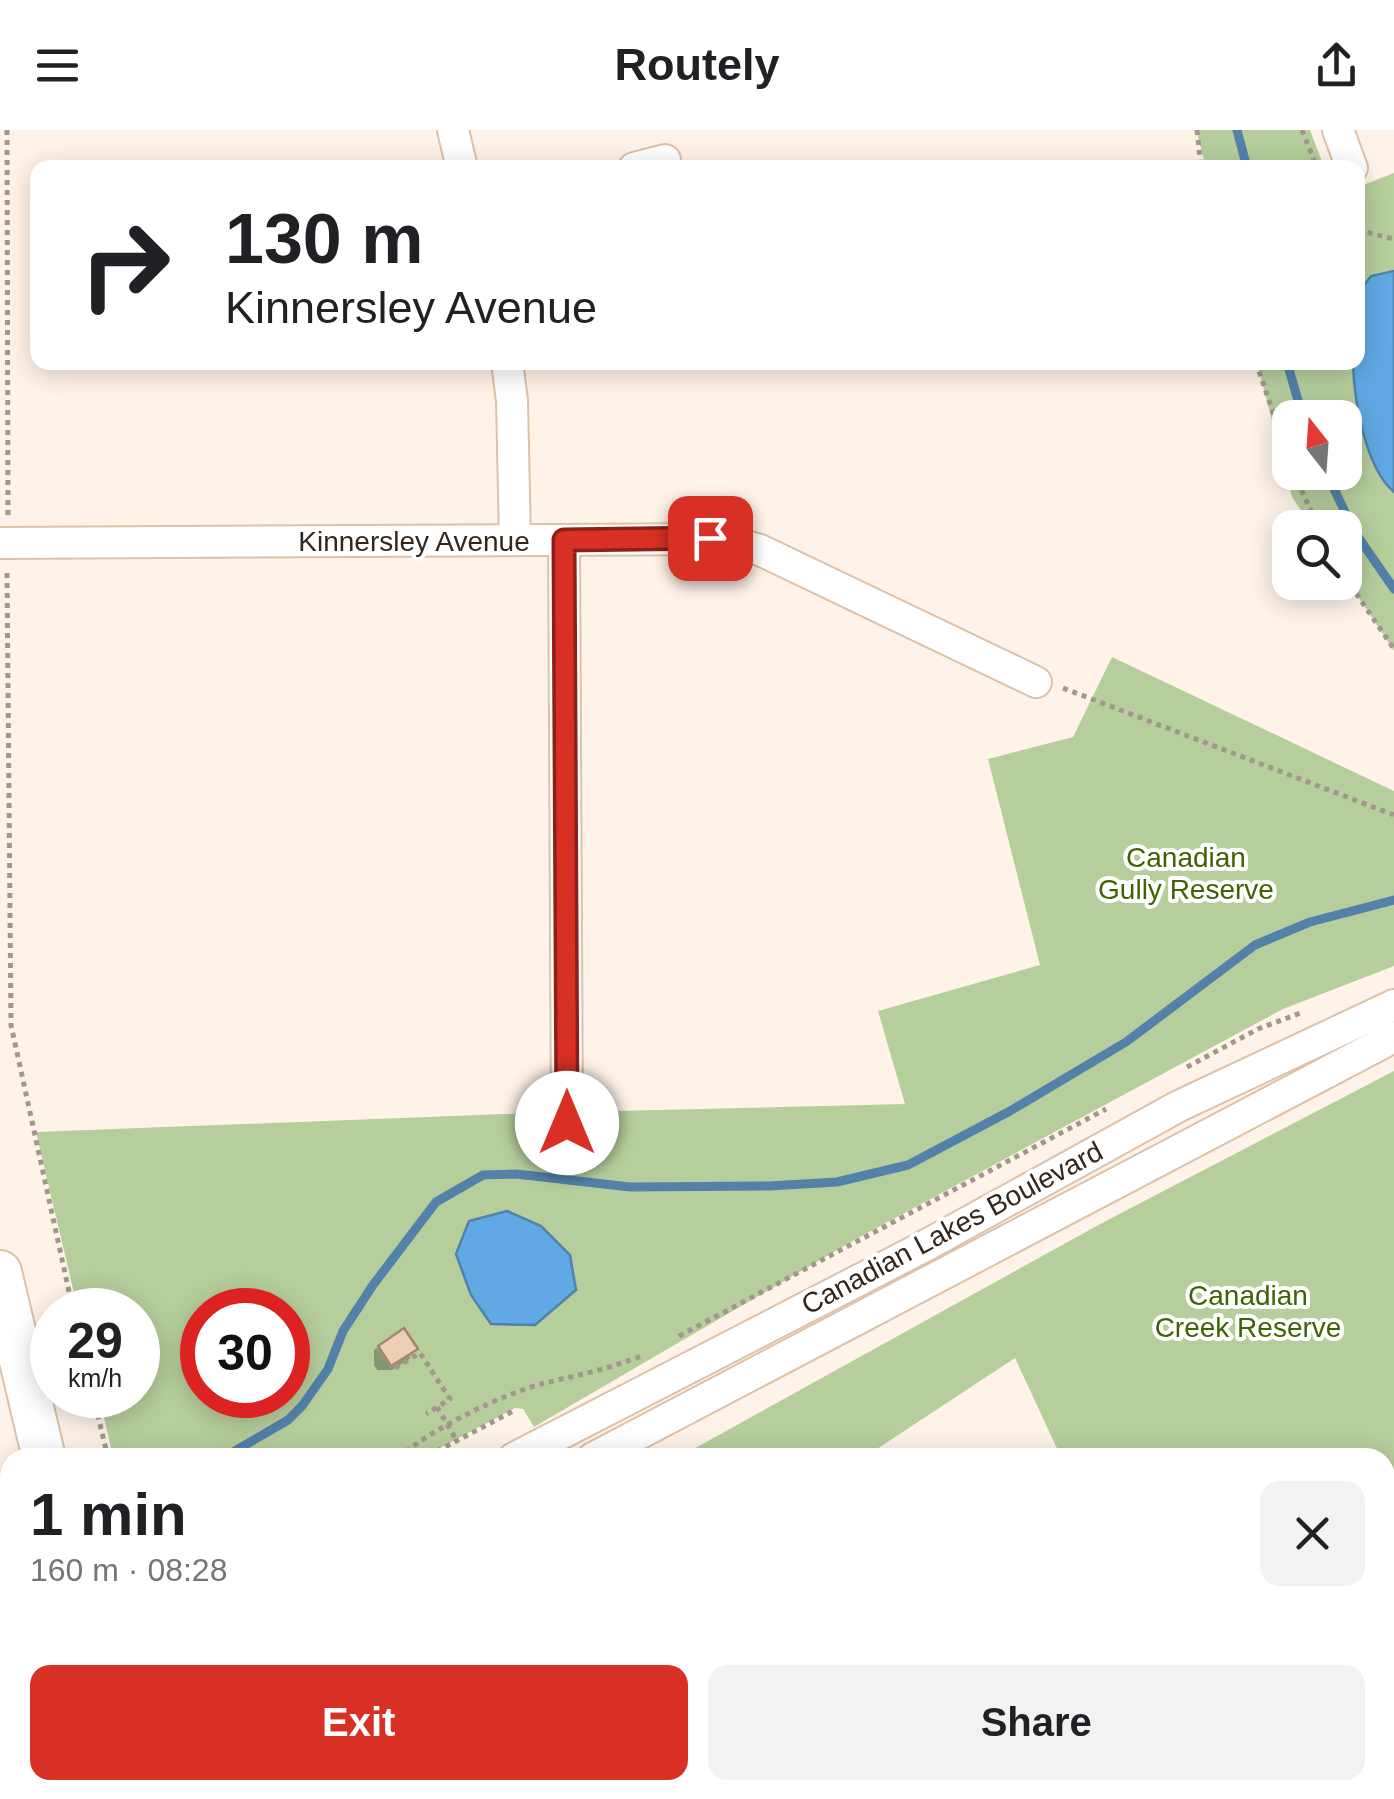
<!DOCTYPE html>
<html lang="en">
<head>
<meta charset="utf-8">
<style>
	body { margin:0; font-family:Helvetica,sans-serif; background:#f2f2f2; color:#202124; height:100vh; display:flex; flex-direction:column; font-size:38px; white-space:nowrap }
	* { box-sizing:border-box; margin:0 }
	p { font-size:32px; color:#757577 }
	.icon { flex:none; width:55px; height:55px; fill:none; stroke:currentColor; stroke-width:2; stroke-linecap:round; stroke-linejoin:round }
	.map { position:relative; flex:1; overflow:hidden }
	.sheet { position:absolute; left:0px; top:1318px; width:1395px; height:352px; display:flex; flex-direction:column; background:#fff; border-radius:30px 30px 0 0; box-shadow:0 5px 25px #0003 }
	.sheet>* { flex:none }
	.banner { position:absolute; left:30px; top:30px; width:1335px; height:210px; border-radius:20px; box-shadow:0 5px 25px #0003; background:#fff; color:#202124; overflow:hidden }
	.needle { width:65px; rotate:343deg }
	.buttons { position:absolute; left:1272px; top:270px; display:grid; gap:20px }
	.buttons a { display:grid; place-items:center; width:90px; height:90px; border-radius:20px; background:#fff; box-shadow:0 5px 25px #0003; font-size:50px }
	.speed { position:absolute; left:30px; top:1158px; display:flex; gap:20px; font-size:50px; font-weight:700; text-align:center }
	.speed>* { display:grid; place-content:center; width:130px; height:130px; border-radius:50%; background:#fff; box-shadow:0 5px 25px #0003; line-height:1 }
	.speed small { font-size:25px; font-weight:400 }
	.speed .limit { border:15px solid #d22; background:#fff; color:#111 }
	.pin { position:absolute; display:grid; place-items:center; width:85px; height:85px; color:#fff; margin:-42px; border-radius:20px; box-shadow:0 5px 15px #0006 }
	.me { position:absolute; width:110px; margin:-55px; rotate:0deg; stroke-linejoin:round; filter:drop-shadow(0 0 8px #0008) }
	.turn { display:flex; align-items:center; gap:35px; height:210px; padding:0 30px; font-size:45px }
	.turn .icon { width:130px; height:130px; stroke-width:2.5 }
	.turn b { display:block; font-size:70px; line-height:85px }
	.round { display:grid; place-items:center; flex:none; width:105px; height:105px; border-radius:20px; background:#f2f2f2 }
	.summary { display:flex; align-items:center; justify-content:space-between; height:170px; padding:0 30px }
	h1 { font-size:60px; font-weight:700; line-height:75px }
	.button { display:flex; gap:20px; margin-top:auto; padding:20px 30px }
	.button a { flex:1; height:115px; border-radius:20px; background:#d93025; color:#fff; font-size:40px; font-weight:700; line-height:115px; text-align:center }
	.button a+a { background:#f2f2f2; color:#202124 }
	header { display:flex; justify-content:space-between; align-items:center; height:130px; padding:0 30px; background:#fff; font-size:45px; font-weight:700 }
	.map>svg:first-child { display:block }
	.green { fill:#b6ce9c; fill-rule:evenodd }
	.water { fill:#60a9e5; stroke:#5282a9; stroke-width:2.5 }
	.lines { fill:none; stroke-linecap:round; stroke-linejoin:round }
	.stream { stroke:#5282a9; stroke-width:9 }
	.building { fill:#eccfb6; stroke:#a1866f; stroke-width:2.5; filter:url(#shadow) }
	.street-casing { stroke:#ddc1a8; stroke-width:34 }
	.secondary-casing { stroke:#ddc1a8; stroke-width:46 }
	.path { stroke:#a2978d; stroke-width:5; stroke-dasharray:5 5; stroke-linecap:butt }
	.street { stroke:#fff; stroke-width:30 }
	.secondary { stroke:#fff; stroke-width:42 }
	.route-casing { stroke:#8d1f18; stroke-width:25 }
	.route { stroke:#d93025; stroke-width:18 }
	.labels { text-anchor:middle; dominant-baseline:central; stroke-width:8; stroke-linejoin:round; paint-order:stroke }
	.street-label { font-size:28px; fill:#32271d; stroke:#fff }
	.park-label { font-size:28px; fill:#416105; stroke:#fff }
</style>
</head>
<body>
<header><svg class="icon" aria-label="menu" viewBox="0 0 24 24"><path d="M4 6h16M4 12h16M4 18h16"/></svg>Routely<svg class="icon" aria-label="share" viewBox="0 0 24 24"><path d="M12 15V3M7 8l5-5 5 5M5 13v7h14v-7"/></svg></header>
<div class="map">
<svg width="1394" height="1669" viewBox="0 0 1394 1669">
	<defs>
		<filter id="shadow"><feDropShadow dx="-9" dy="9" stdDeviation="0" flood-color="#0004"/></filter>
	</defs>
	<rect width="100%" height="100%" fill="#fff3e9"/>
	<g class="green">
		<polygon points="1196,0 1310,0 1324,37 1206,37"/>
		<path d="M1394 43V521L1345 447V398L1312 397 1292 367 1257 233 1358 232V57ZM1290 288H1345V342H1290Z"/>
		<path d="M1112 527 1394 661V836L1283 879 858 1108 534 1297 523 1279 515 1278 423 1327H113L99 1265H138V1180H78L36 1002 531 983 905 974 878 881 1040 835 988 629 1073 607ZM202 1180H288V1265H202Z"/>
		<polygon points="1394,941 1394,1669 1134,1669 1129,1660 1385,1660 1385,1328 1061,1327 1015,1228 877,1319 877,1327 679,1327 1102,1093"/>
		<polygon points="238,1660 430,1660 387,1669 241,1669"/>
	</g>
	<g class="water">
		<path d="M1394 141V362C1365 337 1354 270 1353 233L1358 232V163L1371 146Z"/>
		<polygon points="507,1081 541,1096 570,1125 576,1160 535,1195 491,1194 471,1165 456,1124 469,1091"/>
	</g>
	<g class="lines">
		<g class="stream">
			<polyline points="1237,0 1247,38"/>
			<polyline points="1287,232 1303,288"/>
			<polyline points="1326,342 1354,401 1394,459"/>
			<polyline points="223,1328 288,1290 302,1276 328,1239 343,1201 373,1155 436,1072 483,1045 516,1044 630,1057 769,1056 837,1052 908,1035 1010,981 1126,912 1255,815 1310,792 1394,770"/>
		</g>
	</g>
	<polygon class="building" points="404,1198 418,1219 391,1236 378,1216"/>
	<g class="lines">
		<g class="street-casing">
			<g id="street">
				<polyline points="453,0 462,38"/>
				<polyline points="1338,0 1352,38"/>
				<polyline points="634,38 665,30"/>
				<polyline points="507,232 512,271 515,410"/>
				<polyline points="564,410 567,993"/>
				<polyline points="0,413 720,409 760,420 1036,552"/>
				<polyline points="514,1328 923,1117 1179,976 1394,875"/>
				<path d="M593 1328C861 1189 1126 1045 1394 907"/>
				<polyline points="16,1669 39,1660"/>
				<polyline points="881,1669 899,1660"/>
			</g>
		</g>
		<g class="secondary-casing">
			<g id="secondary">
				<polyline points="0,1142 44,1328"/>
				<polyline points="141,1660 148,1669"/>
				<polyline points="195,1660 196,1669"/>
			</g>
		</g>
		<g class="path">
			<polyline points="7,0 8,387"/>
			<polyline points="1197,0 1201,38"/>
			<polyline points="1302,0 1317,38"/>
			<polyline points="1358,100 1394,109"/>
			<polyline points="1256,232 1290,333"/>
			<polyline points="1293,342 1319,398"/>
			<polyline points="7,443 11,895 73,1180"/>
			<polyline points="1345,447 1394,519"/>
			<polyline points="1063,558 1394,685"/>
			<polyline points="1187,937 1258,899 1303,882"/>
			<polyline points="679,1206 1106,979"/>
			<polyline points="395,1238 420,1223 450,1269 426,1284"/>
			<polyline points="93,1265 108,1328"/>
			<polyline points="437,1277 457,1311"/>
			<polyline points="428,1326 515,1280"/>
			<path d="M398 1328C431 1299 502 1264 545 1253 578 1245 610 1239 643 1225"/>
			<polyline points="1394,1515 1394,1523"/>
			<polyline points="88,1660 92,1669"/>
		</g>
		<use href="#street" class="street"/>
		<use href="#secondary" class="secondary"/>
	</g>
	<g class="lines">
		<g class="route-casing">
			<polyline id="route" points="567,993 564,410 710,408"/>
		</g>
		<use href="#route" class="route"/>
	</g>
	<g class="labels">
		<g class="street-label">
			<text x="414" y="411">Kinnersley Avenue</text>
			<text transform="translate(952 1098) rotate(-28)">Canadian Lakes Boulevard</text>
		</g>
		<g class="park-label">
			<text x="1186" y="727">Canadian<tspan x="1186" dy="32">Gully Reserve</tspan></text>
			<text x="1248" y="1165">Canadian<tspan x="1248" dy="32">Creek Reserve</tspan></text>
		</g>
	</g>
</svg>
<div class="buttons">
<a><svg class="needle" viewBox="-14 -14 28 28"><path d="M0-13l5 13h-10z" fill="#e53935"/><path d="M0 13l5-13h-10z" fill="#757577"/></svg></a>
<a><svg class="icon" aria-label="search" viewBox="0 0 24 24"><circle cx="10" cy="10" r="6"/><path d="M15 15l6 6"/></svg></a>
</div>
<div class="speed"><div>29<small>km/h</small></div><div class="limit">30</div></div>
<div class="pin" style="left:710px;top:408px;background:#d93025"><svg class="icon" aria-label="arrive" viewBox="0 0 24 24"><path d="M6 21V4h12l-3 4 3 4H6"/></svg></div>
<svg class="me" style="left:567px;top:993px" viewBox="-20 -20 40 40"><circle r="19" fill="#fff"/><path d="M0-13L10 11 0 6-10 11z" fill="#d93025"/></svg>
<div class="banner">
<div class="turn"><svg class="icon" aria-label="right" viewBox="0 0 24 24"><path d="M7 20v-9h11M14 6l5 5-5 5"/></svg><div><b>130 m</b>Kinnersley Avenue</div></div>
</div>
<section class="sheet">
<div class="summary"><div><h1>1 min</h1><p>160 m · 08:28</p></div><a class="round"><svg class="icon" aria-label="close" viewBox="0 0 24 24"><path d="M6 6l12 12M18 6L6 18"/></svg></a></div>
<div class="button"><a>Exit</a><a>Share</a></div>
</section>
</div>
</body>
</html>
